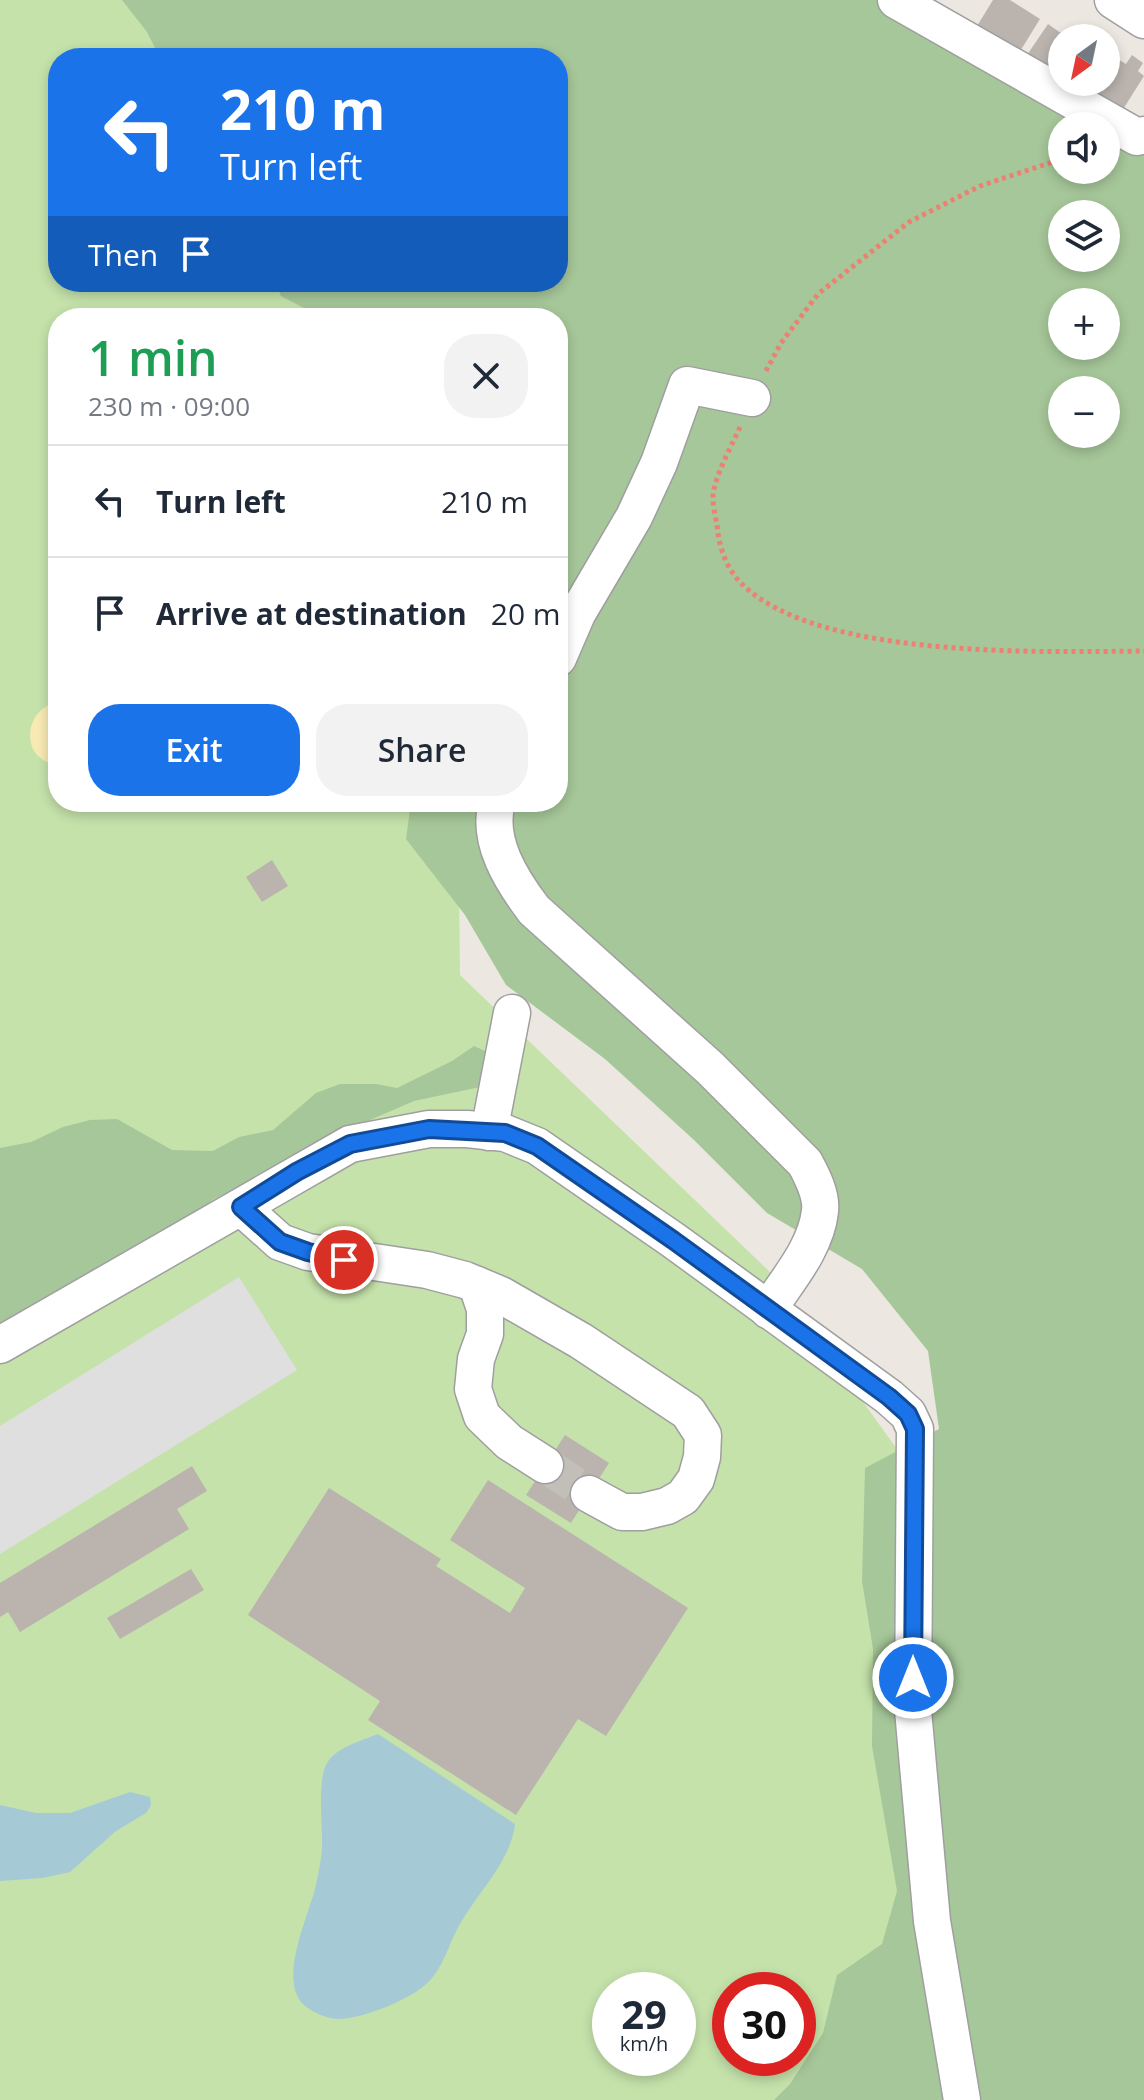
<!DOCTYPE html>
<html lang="en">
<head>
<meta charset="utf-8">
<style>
	body { margin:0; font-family:"Open Sans",sans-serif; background:#f2f2f3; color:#1f2937; height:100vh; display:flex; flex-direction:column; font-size:30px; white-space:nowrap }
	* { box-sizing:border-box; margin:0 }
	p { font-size:26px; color:#747a83 }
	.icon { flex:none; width:44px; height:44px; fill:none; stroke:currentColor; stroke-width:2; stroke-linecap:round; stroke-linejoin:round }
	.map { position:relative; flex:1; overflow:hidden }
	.drawer { position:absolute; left:48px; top:308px; width:520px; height:504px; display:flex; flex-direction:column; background:#fff; border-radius:32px; box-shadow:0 4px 12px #0003 }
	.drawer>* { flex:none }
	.banner { position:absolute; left:48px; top:48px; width:520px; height:244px; border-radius:32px; box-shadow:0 4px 12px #0003; background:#1a73e8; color:#fff; overflow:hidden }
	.needle { width:52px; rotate:213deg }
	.buttons { position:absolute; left:1048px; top:24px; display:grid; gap:16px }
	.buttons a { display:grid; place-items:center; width:72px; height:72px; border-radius:50%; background:#fff; box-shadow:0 4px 12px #0003; font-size:40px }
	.speed { position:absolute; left:592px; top:1972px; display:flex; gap:16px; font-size:40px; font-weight:700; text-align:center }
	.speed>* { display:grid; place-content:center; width:104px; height:104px; border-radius:50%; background:#fff; box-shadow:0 4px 12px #0003; line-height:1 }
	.speed small { font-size:20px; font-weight:400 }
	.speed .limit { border:12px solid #d22; background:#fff; color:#111 }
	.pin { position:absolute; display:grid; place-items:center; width:68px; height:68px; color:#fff; margin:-34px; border:4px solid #fff; border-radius:50%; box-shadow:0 2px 8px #0007 }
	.me { position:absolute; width:88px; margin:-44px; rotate:0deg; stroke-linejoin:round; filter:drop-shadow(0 0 6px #0008) }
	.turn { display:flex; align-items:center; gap:28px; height:168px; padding:0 40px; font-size:36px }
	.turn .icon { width:104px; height:104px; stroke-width:2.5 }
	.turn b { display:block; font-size:56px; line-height:68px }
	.then { display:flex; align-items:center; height:76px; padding:0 40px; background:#0003; gap:16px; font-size:30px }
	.round { display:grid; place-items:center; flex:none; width:84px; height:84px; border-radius:32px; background:#f2f2f3 }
	.head { display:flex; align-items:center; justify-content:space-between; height:136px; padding:0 40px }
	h1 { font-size:48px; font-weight:600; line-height:60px; color:#1e9e55 }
	.action { display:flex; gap:16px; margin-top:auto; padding:16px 40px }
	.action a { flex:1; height:92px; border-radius:32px; background:#1a73e8; color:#fff; font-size:32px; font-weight:600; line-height:92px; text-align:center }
	.action a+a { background:#f2f2f3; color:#1f2937 }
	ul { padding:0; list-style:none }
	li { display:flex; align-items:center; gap:24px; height:112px; padding:0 40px; border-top:2px solid #e0e1e3 }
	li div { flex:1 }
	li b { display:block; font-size:30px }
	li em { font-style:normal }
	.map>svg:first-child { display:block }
	.grass { fill:#c5e2ab; fill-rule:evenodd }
	.forest { fill:#a6c799; fill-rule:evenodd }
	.sand { fill:#f7eab3 }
	.parking { fill:#dfdfdf }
	.water { fill:#a5cad6 }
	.building { fill:#bbb4ae }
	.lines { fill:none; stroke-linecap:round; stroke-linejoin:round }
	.minor-tunnel { stroke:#c2bfb9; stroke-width:36; stroke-dasharray:36 18; stroke-linecap:butt }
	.minor-casing { stroke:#9f9f9f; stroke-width:39 }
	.path { stroke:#ec8072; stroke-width:5; stroke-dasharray:4 4; stroke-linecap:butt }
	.minor { stroke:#fff; stroke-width:36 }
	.route-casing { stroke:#114b97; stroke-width:20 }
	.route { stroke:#1a73e8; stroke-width:14 }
</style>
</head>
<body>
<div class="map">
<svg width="1144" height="2100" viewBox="0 0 1144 2100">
	<rect width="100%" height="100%" fill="#ece8e1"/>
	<path class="grass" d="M0 0H228L272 58H58V282H442L453 318H58V802H458L460 975 768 1270 1062 1678 906 2100H0ZM610 1990H678V2058H610ZM730 1990H798V2058H730Z"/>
	<g class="forest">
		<path d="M122 0H893L1087 126H1062V170H1106V136L1144 148V2100H774L790 2084 823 2033 837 1975 882 1944 897 1891 872 1746 873 1649 862 1581 865 1468 939 1429 928 1351 862 1269 767 1213 694 1140 605 1059 506 985 465 915 406 839 411 802H558V318H323L281 296 275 282H558V58H160L147 32ZM1062 214H1106V258H1062ZM1062 302H1106V346H1062ZM1062 390H1106V434H1062Z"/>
		<polygon points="474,1046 494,1055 485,1086 414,1101 317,1143 259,1177 214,1199 179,1227 116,1257 0,1330 0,1148 31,1142 63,1127 90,1120 117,1119 172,1150 213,1151 239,1137 273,1130 316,1093 340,1084 376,1084 397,1088 452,1061"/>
	</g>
	<path class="sand" d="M51 704 58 705V764C23 763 21 716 51 704Z"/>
	<polygon class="parking" points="239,1277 297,1370 0,1554 0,1426"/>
	<g class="water">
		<path d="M378 1734 515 1824C511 1860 481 1889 463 1919 451 1937 446 1961 432 1978 418 1997 363 2019 339 2019 328 2019 314 2013 305 2006 276 1981 309 1916 316 1885 318 1874 321 1861 322 1849 323 1827 317 1784 326 1765 335 1747 361 1741 378 1734Z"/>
		<polygon points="130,1792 150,1797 151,1805 146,1813 116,1831 70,1872 43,1878 0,1881 0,1805 36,1813 70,1813"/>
	</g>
	<g class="building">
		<polygon points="993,0 1010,0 1040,19 1019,53 977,26"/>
		<polygon points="1048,24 1068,38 1062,38 1062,74 1025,58"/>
		<polygon points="1109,54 1126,64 1132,55 1143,63 1138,71 1144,76 1122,111 1078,91 1084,82 1106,82 1106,60"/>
		<polygon points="272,860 288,886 262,902 246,877"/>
		<polygon points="565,1435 609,1463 571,1523 526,1495"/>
		<polygon points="192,1466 207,1491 177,1509 189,1529 20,1632 8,1612 0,1617 0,1583"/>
		<polygon points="488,1480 688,1608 606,1736 578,1719 516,1815 368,1720 380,1701 248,1615 329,1488 441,1559 436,1566 510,1613 525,1588 450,1540"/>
		<polygon points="191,1569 204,1590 120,1639 107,1618"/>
	</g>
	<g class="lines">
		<polyline class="minor-tunnel" points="545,1465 589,1494"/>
		<g class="minor-casing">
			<g id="minor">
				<polyline points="896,0 1137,137 1144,135"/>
				<polyline points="1113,0 1144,20"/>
				<polyline points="558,658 577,614 634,517 659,463 687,385 752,398"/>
				<path d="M497 802C486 841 512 881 534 910L710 1068 805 1163C812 1176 822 1195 820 1211 816 1248 788 1279 768 1310"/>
				<polyline points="489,1132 512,1013"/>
				<polyline points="241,1207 280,1242 308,1252 427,1270 465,1280 501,1295 581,1341 688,1412 703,1435 702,1457 696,1479 683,1497 667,1506 642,1512 622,1512 589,1494"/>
				<polyline points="477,1285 485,1309 485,1334 476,1359 473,1389 482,1416 509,1442 545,1465"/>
				<polyline points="0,1345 350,1144 429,1129 467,1129 505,1133 537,1146 673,1240 889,1397 908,1414 915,1429 913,1710 932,1921 962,2100"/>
			</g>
		</g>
		<g class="path">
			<polyline points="766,371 781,343 818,294 909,222 980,186 1062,159"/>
			<path d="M740 427C731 447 719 468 714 489 711 499 715 514 717 525 719 547 726 569 743 585 819 659 1042 652 1144 651"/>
		</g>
		<use href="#minor" class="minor"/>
	</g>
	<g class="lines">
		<g class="route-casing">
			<polyline id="route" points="344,1260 308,1252 280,1242 241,1207 298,1171 350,1144 429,1129 505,1133 537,1146 673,1240 889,1397 908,1414 915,1429 913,1678"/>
		</g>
		<use href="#route" class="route"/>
	</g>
</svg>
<div class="buttons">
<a><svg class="needle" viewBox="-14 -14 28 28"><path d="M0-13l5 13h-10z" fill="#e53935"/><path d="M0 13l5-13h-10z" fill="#747a83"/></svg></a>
<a><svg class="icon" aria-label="sound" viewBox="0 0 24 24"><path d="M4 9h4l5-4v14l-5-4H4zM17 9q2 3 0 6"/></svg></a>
<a><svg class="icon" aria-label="layers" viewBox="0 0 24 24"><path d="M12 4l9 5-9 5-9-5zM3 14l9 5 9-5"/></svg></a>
<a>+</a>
<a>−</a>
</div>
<div class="speed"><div>29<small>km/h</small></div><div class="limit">30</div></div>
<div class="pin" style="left:344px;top:1260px;background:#d93025"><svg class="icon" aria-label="arrive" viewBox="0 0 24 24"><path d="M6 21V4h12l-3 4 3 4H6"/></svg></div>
<svg class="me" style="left:913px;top:1678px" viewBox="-20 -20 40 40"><circle r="17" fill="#1a73e8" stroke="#fff" stroke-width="3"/><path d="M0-11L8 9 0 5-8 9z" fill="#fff"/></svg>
<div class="banner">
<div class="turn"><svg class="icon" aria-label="left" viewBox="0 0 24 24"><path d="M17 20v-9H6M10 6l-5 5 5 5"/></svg><div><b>210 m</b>Turn left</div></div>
<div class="then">Then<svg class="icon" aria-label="arrive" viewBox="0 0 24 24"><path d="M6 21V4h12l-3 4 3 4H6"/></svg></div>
</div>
<section class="drawer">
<div class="head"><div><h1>1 min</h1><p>230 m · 09:00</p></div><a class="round"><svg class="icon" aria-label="close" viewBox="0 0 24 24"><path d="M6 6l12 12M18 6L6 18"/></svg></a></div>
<ul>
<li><svg class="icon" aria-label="left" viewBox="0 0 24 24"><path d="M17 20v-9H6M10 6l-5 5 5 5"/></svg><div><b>Turn left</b></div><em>210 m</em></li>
<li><svg class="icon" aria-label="arrive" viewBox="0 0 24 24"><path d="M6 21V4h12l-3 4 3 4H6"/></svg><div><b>Arrive at destination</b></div><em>20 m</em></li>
</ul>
<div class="action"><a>Exit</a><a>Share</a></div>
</section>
</div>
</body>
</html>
